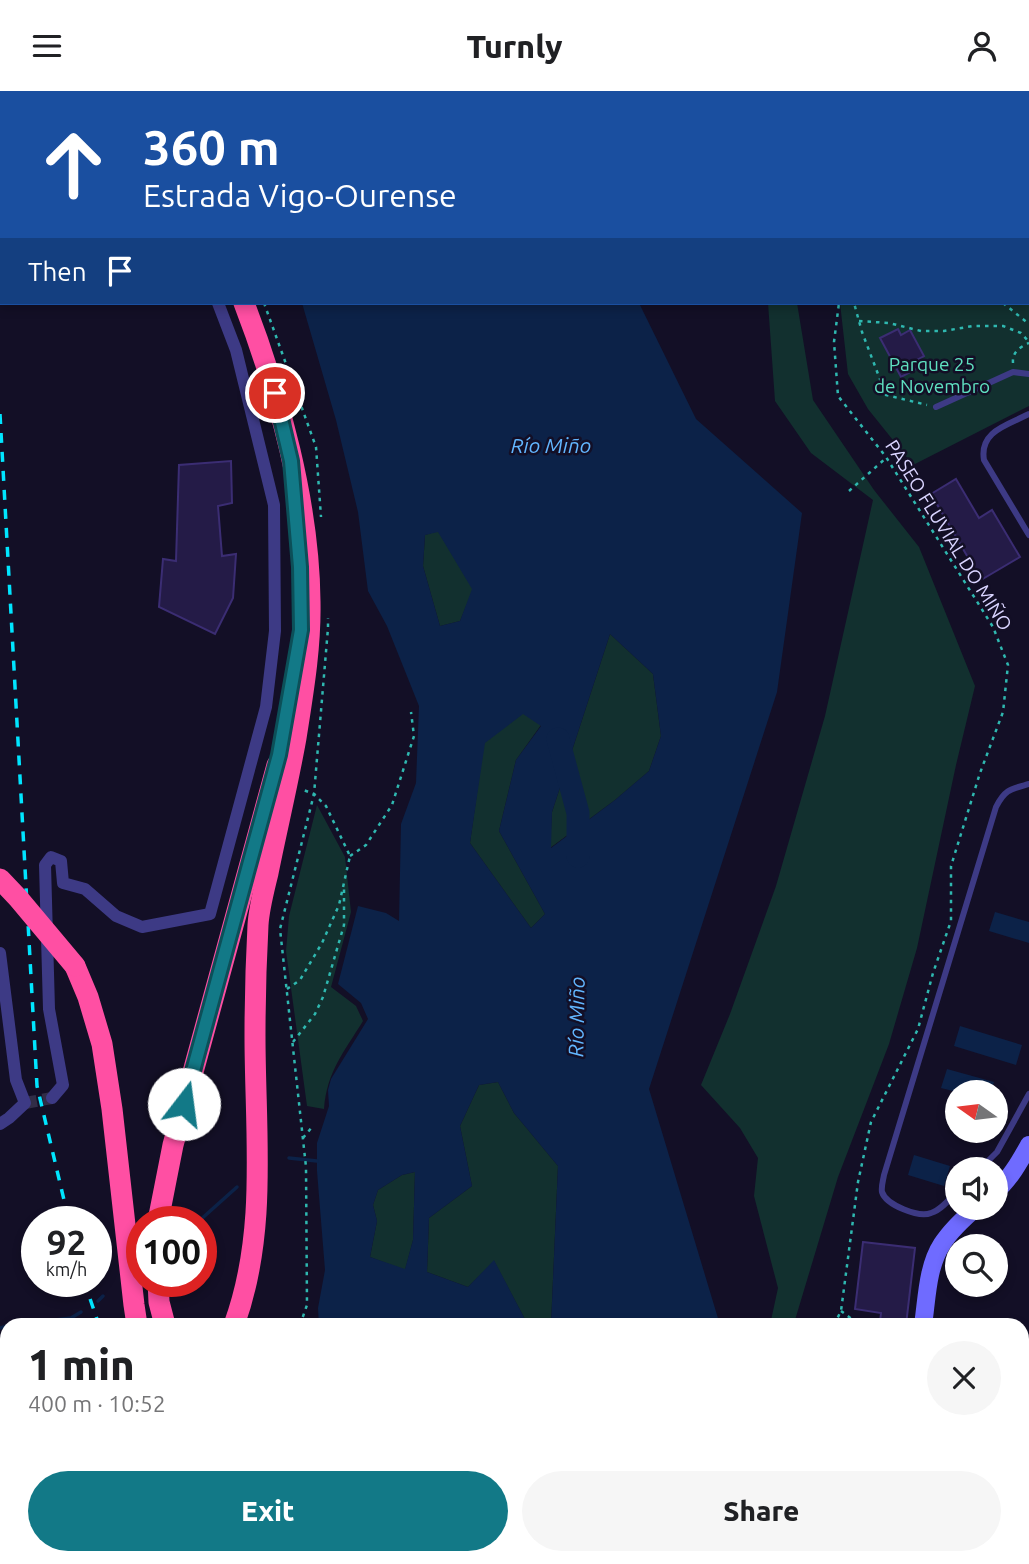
<!DOCTYPE html>
<html lang="en">
<head>
<meta charset="utf-8">
<style>
	body { margin:0; font-family:Ubuntu,sans-serif; background:#f6f6f6; color:#202124; height:100vh; display:flex; flex-direction:column; font-size:26px; white-space:nowrap }
	* { box-sizing:border-box; margin:0 }
	p { font-size:23px; color:#757577 }
	.icon { flex:none; width:38px; height:38px; fill:none; stroke:currentColor; stroke-width:2; stroke-linecap:round; stroke-linejoin:round }
	.map { position:relative; flex:1; overflow:hidden }
	.sheet { position:absolute; left:0px; top:1227px; width:1029px; height:247px; display:flex; flex-direction:column; background:#fff; border-radius:21px 21px 0 0; box-shadow:0 4px 10px #0003 }
	.sheet>* { flex:none }
	.banner { position:absolute; left:0px; top:0px; width:1029px; height:214px; box-shadow:0 4px 10px #0003; background:#1a4fa0; color:#fff; overflow:hidden }
	.needle { width:46px; rotate:284deg }
	.controls { position:absolute; left:945px; top:989px; display:grid; gap:14px }
	.controls a { display:grid; place-items:center; width:63px; height:63px; border-radius:50%; background:#fff; box-shadow:0 4px 10px #0003; font-size:35px }
	.speed { position:absolute; left:21px; top:1115px; display:flex; gap:14px; font-size:35px; font-weight:700; text-align:center }
	.speed>* { display:grid; place-content:center; width:91px; height:91px; border-radius:50%; background:#fff; box-shadow:0 4px 10px #0003; line-height:1 }
	.speed small { font-size:18px; font-weight:400 }
	.speed .limit { border:10px solid #d22; background:#fff; color:#111 }
	.pin { position:absolute; display:grid; place-items:center; width:60px; height:60px; color:#fff; margin:-30px; border:4px solid #fff; border-radius:50%; box-shadow:0 2px 7px #0007 }
	.me { position:absolute; width:77px; margin:-38px; rotate:15deg; stroke-linejoin:round; filter:drop-shadow(0 0 5px #0008) }
	.turn { display:flex; align-items:center; gap:24px; height:147px; padding:0 28px; font-size:32px }
	.turn .icon { width:91px; height:91px; stroke-width:2.5 }
	.turn b { display:block; font-size:49px; line-height:60px }
	.then { display:flex; align-items:center; height:66px; padding:0 28px; background:#0003; gap:14px; font-size:26px }
	.round { display:grid; place-items:center; flex:none; width:74px; height:74px; border-radius:37px; background:#f6f6f6 }
	.headline { display:flex; align-items:center; justify-content:space-between; height:119px; padding:0 28px }
	h1 { font-size:42px; font-weight:800; line-height:52px }
	.primary-button { display:flex; gap:14px; margin-top:auto; padding:14px 28px }
	.primary-button a { flex:1; height:80px; border-radius:42px; background:#127987; color:#fff; font-size:28px; font-weight:800; line-height:80px; text-align:center }
	.primary-button a+a { background:#f6f6f6; color:#202124 }
	header { display:flex; justify-content:space-between; align-items:center; height:91px; padding:0 28px; background:#fff; font-size:32px; font-weight:800 }
	.map>svg:first-child { display:block }
	.green { fill:#12302f }
	.water { fill:#0c2248; fill-rule:evenodd }
	.lines { fill:none; stroke-linecap:round; stroke-linejoin:round }
	.stream { stroke:#0c2248; stroke-width:3.5 }
	.river { stroke:#0c2248; stroke-width:23 }
	.building { fill:#241b47; stroke:#3b2d73; stroke-width:2 }
	.street-tunnel { stroke:#312d47; stroke-width:12; stroke-dasharray:12 6; stroke-linecap:butt }
	.path { stroke:#2fb8b0; stroke-width:2.5; stroke-dasharray:3.5 5; stroke-linecap:butt }
	.lane { stroke:#3d3a85; stroke-width:6 }
	.street { stroke:#3d3a85; stroke-width:12 }
	.secondary { stroke:#6f6bff; stroke-width:18 }
	.highway { stroke:#ff4fa3; stroke-width:21 }
	.rail { stroke:#00e5ff; stroke-width:3.5; stroke-dasharray:10 9; stroke-linecap:butt }
	.highway-bridge { stroke:#ff4fa3; stroke-width:21 }
	.route-casing { stroke:#0c4f58; stroke-width:18 }
	.route { stroke:#127987; stroke-width:12 }
	.labels { text-anchor:middle; dominant-baseline:central; stroke-width:5; stroke-linejoin:round; paint-order:stroke }
	.park-label { font-size:19px; fill:#5fe0c0; stroke:#130f26 }
	.street-label { font-size:19px; fill:#d9d4ff; stroke:#130f26 }
	.water-label { font-size:21px; font-style:italic; fill:#62b6ff; stroke:#130f26 }
</style>
</head>
<body>
<header><svg class="icon" aria-label="menu" viewBox="0 0 24 24"><path d="M4 6h16M4 12h16M4 18h16"/></svg>Turnly<svg class="icon" aria-label="person" viewBox="0 0 24 24"><circle cx="12" cy="8" r="4"/><path d="M4 21q1-7 8-7t8 7"/></svg></header>
<div class="map">
<svg width="1029" height="1473" viewBox="0 0 1029 1473">
	<rect width="100%" height="100%" fill="#130f26"/>
	<g class="green">
		<polygon points="1027,151 1029,154 1029,315 913,374 868,318 848,283 840,212 1027,212"/>
		<polygon points="768,212 797,212 813,309 874,399 919,456 975,595 956,674 917,857 889,953 838,1086 795,1229 788,1234 770,1234 778,1197 754,1105 758,1067 740,1037 701,994 730,923 776,795 825,625 873,409 811,362 775,310"/>
		<polygon points="438,440 473,498 460,530 440,535 423,475 425,444"/>
		<polygon points="610,543 653,583 661,645 649,680 615,709 550,757 552,721"/>
		<polygon points="523,622 541,634 516,669 499,740 545,823 531,837 470,752 484,652"/>
		<path d="M317 714 345 766 351 821 331 896 356 915 363 930C344 961 327 980 324 1018L307 1015 286 860 289 825Z"/>
		<polygon points="498,991 514,1022 558,1075 551,1234 528,1234 494,1170 468,1196 427,1181 429,1127 472,1095 460,1035 479,994"/>
		<polygon points="415,1081 413,1149 405,1179 370,1166 377,1130 373,1114 378,1099 402,1084"/>
	</g>
	<g class="water">
		<path d="M302 212H639L696 328 802 422 777 601 649 998 720 1234H551L558 1075 514 1022 498 991 479 994 460 1035 472 1095 429 1127 427 1181 468 1196 494 1169 528 1234H319L318 1217 325 1179 317 1080V1052L329 1015 328 999 331 988 368 928 361 912 338 893 358 815 386 822 399 830 401 733 416 692 419 615 387 535 368 500 358 421 336 329ZM438 441 472 498 460 530 440 535 423 475 425 444ZM610 543 653 583 661 645 649 680 615 709 551 757 552 721ZM523 623 541 635 516 669 499 740 545 823 531 837 470 752 485 652ZM415 1081 413 1149 405 1178 370 1166 377 1130 373 1114 378 1099 402 1084Z"/>
		<polygon points="995,821 1029,831 1029,852 989,840"/>
		<polygon points="960,935 1022,954 1016,974 954,955"/>
		<polygon points="947,978 994,991 991,1001 957,1001 941,997"/>
		<polygon points="914,1064 950,1075 944,1095 908,1084"/>
		<polygon points="808,1467 811,1473 470,1473 463,1467"/>
	</g>
	<g class="lines">
		<g class="stream">
			<polyline points="289,1067 317,1070"/>
			<polyline points="199,1130 237,1096"/>
			<polyline points="98,1210 103,1205"/>
			<polyline points="15,1234 71,1227 81,1221"/>
			<polyline points="0,1237 7,1235"/>
		</g>
		<polyline class="river" points="558,648 578,722 578,765"/>
	</g>
	<g class="building">
		<polygon points="898,238 901,244 910,239 924,265 917,269 920,276 901,286 880,247"/>
		<polygon points="231,370 232,412 218,415 222,465 236,463 233,507 215,543 159,516 163,468 176,470 179,374"/>
		<polygon points="956,388 979,427 992,419 1020,466 981,489 931,403"/>
		<polygon points="863,1151 915,1157 906,1234 880,1231 881,1222 855,1218"/>
	</g>
	<g class="lines">
		<polyline class="street-tunnel" points="25,1012 52,1007"/>
		<g class="path">
			<polyline points="193,0 193,2"/>
			<polyline points="233,0 233,2"/>
			<polyline points="801,0 802,2"/>
			<polyline points="853,0 854,2"/>
			<polyline points="264,212 316,356 321,426"/>
			<polyline points="840,212 854,212 862,241 886,304 927,314"/>
			<polyline points="1003,212 1029,233"/>
			<polyline points="859,230 889,232 921,240 944,240 973,235 1003,235 1021,242 1029,251"/>
			<path d="M1013 272C1012 261 1020 256 1029 252"/>
			<polyline points="849,400 886,367"/>
			<polyline points="350,765 366,754 392,714 414,645 411,621"/>
			<polyline points="287,898 300,889 322,852 339,814 350,765 326,715 314,703 301,698"/>
			<polyline points="293,951 315,923 323,906 344,834 344,795"/>
			<polyline points="303,1047 312,1036"/>
			<polyline points="841,1220 853,1229 850,1234"/>
			<polyline points="853,1229 864,1234"/>
			<polyline points="300,1234 307,1214 306,1076 280,838 314,703 328,537 328,527"/>
			<polyline points="834,1234 841,1220 858,1091 871,1031 918,938 933,882 951,830 951,775 980,682 1003,621 1008,574 993,536 886,366 838,305 834,251 839,212"/>
			<polyline points="331,1466 332,1473"/>
			<polyline points="865,1466 868,1473"/>
		</g>
		<g class="lane">
			<polyline points="936,316 1013,281 1029,283"/>
			<path d="M1029 323C1008 334 979 340 984 369L1029 444"/>
			<polyline points="980,1078 997,1061 1029,1003"/>
			<path d="M957 1100C950 1108 941 1119 931 1122 919 1127 886 1114 882 1101 881 1096 883 1090 884 1084L996 716C1005 698 1011 698 1029 693"/>
		</g>
		<g class="street">
			<polyline points="146,0 146,2"/>
			<polyline points="0,862 16,989 25,1012 9,1027 0,1033"/>
			<polyline points="52,1007 63,994 49,918 45,774 51,766 61,770 63,792 85,798 116,825 142,836 210,823 266,616 275,540 274,414 236,259 218,212"/>
		</g>
		<g class="secondary">
			<polyline points="964,0 965,2"/>
			<polyline points="1027,124 1029,127"/>
			<path d="M996 1100C1010 1088 1020 1070 1029 1054"/>
			<path d="M923 1234C927 1208 927 1176 942 1153 951 1139 964 1127 977 1116"/>
			<polyline points="971,1466 973,1473"/>
		</g>
		<g class="highway">
			<polyline points="170,0 170,2"/>
			<polyline points="75,875 88,906 102,953 112,1018 134,1214 137,1234"/>
			<polyline points="158,1130 173,1054 277,674"/>
			<polyline points="158,1190 159,1211 165,1234"/>
			<path d="M234 1234C268 1141 255 1042 255 945 255 908 256 871 258 834 259 817 264 799 268 782 277 737 288 692 296 647 303 602 311 556 310 510 309 412 279 303 244 212"/>
			<polyline points="0,1465 7,1473"/>
			<polyline points="240,1466 244,1473"/>
			<polyline points="267,1466 271,1473"/>
			<polyline points="167,1473 169,1466"/>
		</g>
		<g class="rail">
			<polyline points="0,323 37,995 69,1130"/>
			<polyline points="84,1190 99,1234"/>
			<polyline points="194,1466 197,1473"/>
		</g>
		<polyline class="highway-bridge" points="0,788 18,807 75,875"/>
	</g>
	<g class="lines">
		<g class="route-casing">
			<polyline id="route" points="184,1013 279,664 301,539 300,476 291,370 275,302"/>
		</g>
		<use href="#route" class="route"/>
	</g>
	<g class="labels">
		<g class="park-label">
			<text x="932" y="273">Parque 25<tspan x="932" dy="22">de Novembro</tspan></text>
		</g>
		<g class="street-label">
			<text transform="translate(949 444) rotate(58)">PASEO FLUVIAL DO MIÑO</text>
		</g>
		<g class="water-label">
			<text x="551" y="354">Río Miño</text>
			<text transform="translate(576 926) rotate(-89)">Río Miño</text>
		</g>
	</g>
</svg>
<div class="controls">
<a><svg class="needle" viewBox="-14 -14 28 28"><path d="M0-13l5 13h-10z" fill="#e53935"/><path d="M0 13l5-13h-10z" fill="#757577"/></svg></a>
<a><svg class="icon" aria-label="sound" viewBox="0 0 24 24"><path d="M4 9h4l5-4v14l-5-4H4zM17 9q2 3 0 6"/></svg></a>
<a><svg class="icon" aria-label="search" viewBox="0 0 24 24"><circle cx="10" cy="10" r="6"/><path d="M15 15l6 6"/></svg></a>
</div>
<div class="speed"><div>92<small>km/h</small></div><div class="limit">100</div></div>
<div class="pin" style="left:275px;top:302px;background:#d93025"><svg class="icon" aria-label="arrive" viewBox="0 0 24 24"><path d="M6 21V4h12l-3 4 3 4H6"/></svg></div>
<svg class="me" style="left:184px;top:1013px" viewBox="-20 -20 40 40"><circle r="19" fill="#fff"/><path d="M0-13L10 11 0 6-10 11z" fill="#127987"/></svg>
<div class="banner">
<div class="turn"><svg class="icon" aria-label="ahead" viewBox="0 0 24 24"><path d="M12 20V5M6 11l6-6 6 6"/></svg><div><b>360 m</b>Estrada Vigo-Ourense</div></div>
<div class="then">Then<svg class="icon" aria-label="arrive" viewBox="0 0 24 24"><path d="M6 21V4h12l-3 4 3 4H6"/></svg></div>
</div>
<section class="sheet">
<div class="headline"><div><h1>1 min</h1><p>400 m · 10:52</p></div><a class="round"><svg class="icon" aria-label="close" viewBox="0 0 24 24"><path d="M6 6l12 12M18 6L6 18"/></svg></a></div>
<div class="primary-button"><a>Exit</a><a>Share</a></div>
</section>
</div>
</body>
</html>
